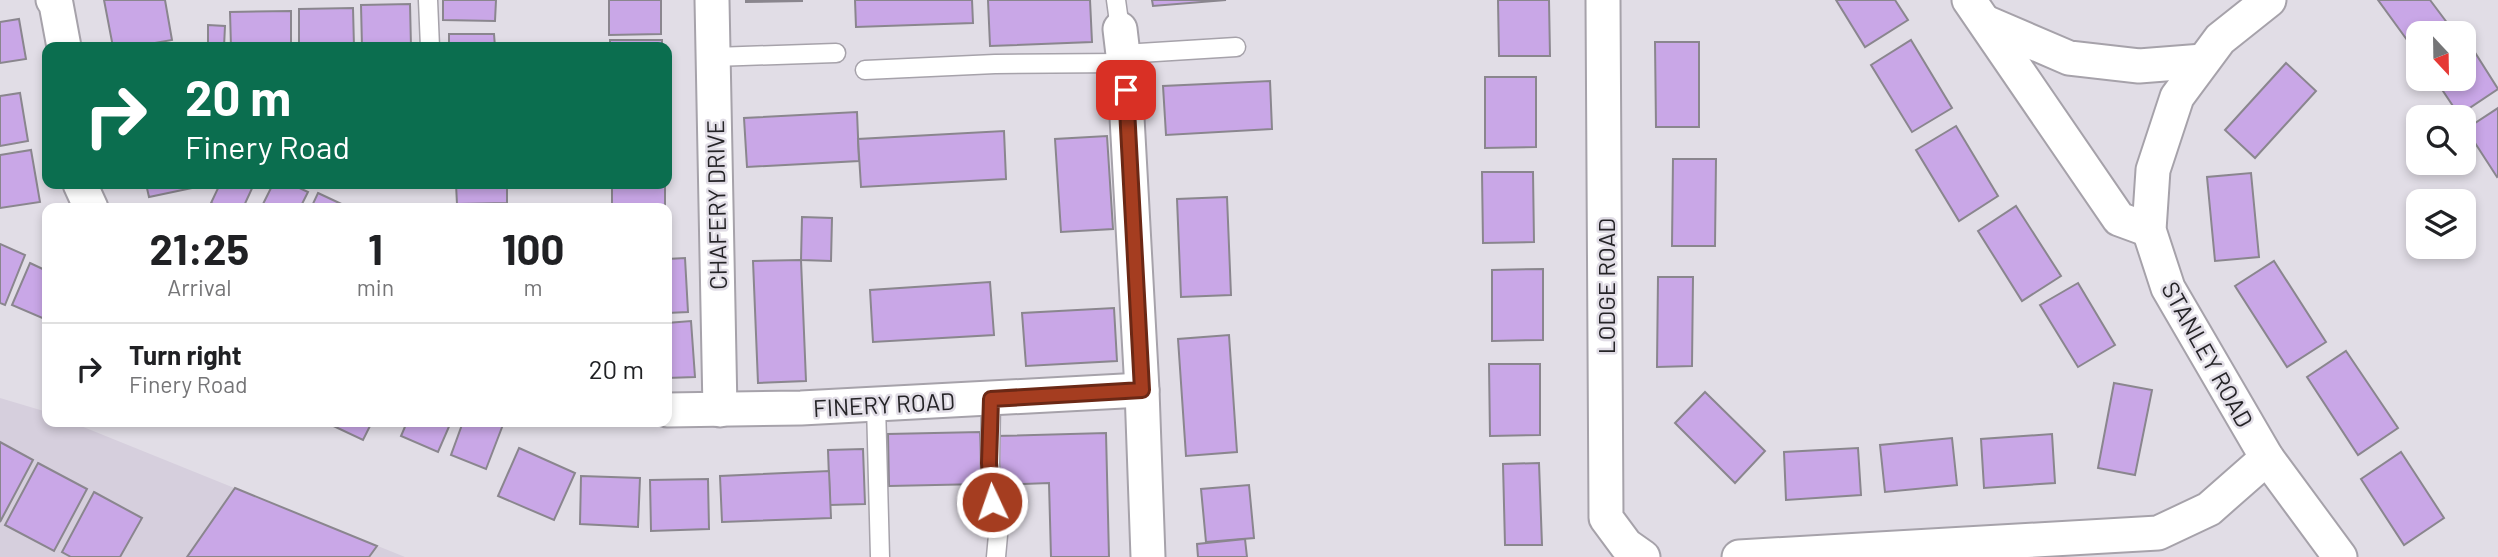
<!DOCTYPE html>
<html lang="en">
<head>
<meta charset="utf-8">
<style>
	body { margin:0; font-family:Barlow,sans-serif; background:#f6f6f6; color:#202124; height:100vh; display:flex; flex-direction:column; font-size:26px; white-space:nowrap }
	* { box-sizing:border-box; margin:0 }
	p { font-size:23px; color:#757577 }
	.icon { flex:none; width:38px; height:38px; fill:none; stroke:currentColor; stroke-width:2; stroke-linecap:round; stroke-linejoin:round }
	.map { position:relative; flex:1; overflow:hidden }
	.panel { position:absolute; left:42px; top:203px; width:630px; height:224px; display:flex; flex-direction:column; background:#fff; border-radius:14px; box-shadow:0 4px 10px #0003 }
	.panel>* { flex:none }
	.guide { position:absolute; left:42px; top:42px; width:630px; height:147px; border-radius:14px; box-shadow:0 4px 10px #0003; background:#0b6e4f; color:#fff; overflow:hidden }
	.needle { width:46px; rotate:158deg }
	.buttons { position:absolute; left:2406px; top:21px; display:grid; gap:14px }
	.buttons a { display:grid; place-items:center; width:70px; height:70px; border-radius:14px; background:#fff; box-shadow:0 4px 10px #0003; font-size:35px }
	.pin { position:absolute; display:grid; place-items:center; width:60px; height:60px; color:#fff; margin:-30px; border-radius:14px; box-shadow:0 4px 10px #0006 }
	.me { position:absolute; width:77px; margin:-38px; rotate:357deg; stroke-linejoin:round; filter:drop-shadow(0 0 5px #0008) }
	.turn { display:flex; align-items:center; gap:24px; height:147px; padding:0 28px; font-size:32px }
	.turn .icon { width:91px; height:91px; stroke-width:2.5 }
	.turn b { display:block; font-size:49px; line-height:60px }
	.eta { display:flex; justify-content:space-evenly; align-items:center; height:119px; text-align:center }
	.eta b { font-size:42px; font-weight:700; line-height:49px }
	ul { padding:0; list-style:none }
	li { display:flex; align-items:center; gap:21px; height:91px; padding:0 28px; border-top:2px solid #e0e0e0 }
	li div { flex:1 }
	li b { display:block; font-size:26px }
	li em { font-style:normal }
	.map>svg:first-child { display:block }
	.built { fill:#d6cfdd }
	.building { fill:#c9a7e7; stroke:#8a868e; stroke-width:2 }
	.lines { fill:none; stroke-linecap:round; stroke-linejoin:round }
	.service-casing { stroke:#a6a2aa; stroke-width:21 }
	.minor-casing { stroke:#a6a2aa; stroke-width:37 }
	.service { stroke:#fff; stroke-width:18 }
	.minor { stroke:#fff; stroke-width:33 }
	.route-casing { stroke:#6b2815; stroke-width:18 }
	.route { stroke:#a53d20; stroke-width:12 }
	.labels { text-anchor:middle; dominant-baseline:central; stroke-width:5; stroke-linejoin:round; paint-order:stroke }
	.street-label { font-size:24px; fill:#252427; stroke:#e1dde6 }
</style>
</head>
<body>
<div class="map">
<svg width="2498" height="557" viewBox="0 0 2498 557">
	<rect width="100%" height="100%" fill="#e1dde6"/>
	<polygon class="built" points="0,398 47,412 47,422 71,422 405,557 0,557"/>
	<g class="building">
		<polygon points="104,0 165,0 172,40 132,47 113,47"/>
		<polygon points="443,0 496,0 495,21 443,20"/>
		<polygon points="609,0 661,0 661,34 609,35"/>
		<polygon points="746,0 802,0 802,1 746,2"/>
		<polygon points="855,0 972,0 973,23 856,27"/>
		<polygon points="988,0 1090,0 1092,42 990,46"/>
		<polygon points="1152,0 1226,0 1153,6"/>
		<polygon points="1498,0 1549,0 1550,56 1499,56"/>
		<polygon points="1836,0 1895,0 1908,20 1865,47"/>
		<polygon points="2378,0 2430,0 2454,32 2418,33 2418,55"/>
		<polygon points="410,4 411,47 362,47 361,5"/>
		<polygon points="353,8 354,47 299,47 299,9"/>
		<polygon points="291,11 291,47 231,47 230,12"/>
		<polygon points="19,19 26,59 0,63 0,22"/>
		<polygon points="208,25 225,26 224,47 208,47"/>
		<polygon points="449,34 494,34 495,47 449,47"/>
		<rect x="610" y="40" width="52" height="7"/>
		<polygon points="1911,40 1952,108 1912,132 1871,65"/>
		<polygon points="1655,42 1699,42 1699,127 1656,127"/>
		<polygon points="2469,43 2498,89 2459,115 2435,79 2464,79 2464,46"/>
		<polygon points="2286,63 2316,91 2255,158 2225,130"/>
		<polygon points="1485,77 1536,77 1536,147 1485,148"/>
		<polygon points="1270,81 1272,129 1166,135 1163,86"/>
		<polygon points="20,93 28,141 0,146 0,96"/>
		<polygon points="2498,108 2498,176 2497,177 2466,129"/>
		<polygon points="857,112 859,161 747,167 744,118"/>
		<polygon points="1956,126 1998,196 1959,221 1916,150"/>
		<polygon points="1004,131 1006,179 861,187 858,139"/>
		<polygon points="1107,136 1113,229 1061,232 1055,139"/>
		<polygon points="31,150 40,202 0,208 0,155"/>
		<polygon points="1673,159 1716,159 1715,246 1672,246"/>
		<polygon points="1482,172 1533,172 1534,242 1483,243"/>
		<polygon points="2251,173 2259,257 2215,261 2207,177"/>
		<polygon points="146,184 211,184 149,197"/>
		<polygon points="220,184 254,184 243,208 222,208 211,203"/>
		<polygon points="273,184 291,184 308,192 300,208 261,208"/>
		<polygon points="456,184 507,184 507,203 457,204"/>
		<rect x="612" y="184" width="53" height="24"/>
		<polygon points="318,193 350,208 311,208"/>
		<polygon points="1227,197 1231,295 1181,297 1177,199"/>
		<polygon points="2016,206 2061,276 2022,301 1978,231"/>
		<polygon points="802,217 832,218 831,261 801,260"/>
		<polygon points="0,244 25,255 5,305 0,303"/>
		<polygon points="685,258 688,312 667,313 667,259"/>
		<polygon points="801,260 806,381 758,383 753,261"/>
		<polygon points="2274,261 2326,342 2287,367 2235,286"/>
		<polygon points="30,263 47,271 47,320 12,305"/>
		<polygon points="1543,269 1543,340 1492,341 1492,270"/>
		<polygon points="1658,277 1693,277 1692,366 1657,367"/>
		<polygon points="990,282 994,335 873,342 870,290"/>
		<polygon points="2078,283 2115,345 2078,367 2040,305"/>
		<polygon points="1114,308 1117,361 1026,366 1022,313"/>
		<polygon points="691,321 695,377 667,378 667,323"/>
		<polygon points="1229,335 1237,452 1186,456 1178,339"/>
		<polygon points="2346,351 2398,428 2358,455 2307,377"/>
		<polygon points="1489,364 1540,364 1540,435 1490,436"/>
		<polygon points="2114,383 2152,390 2135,475 2098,468"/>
		<polygon points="1705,392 1765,451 1735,483 1675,423"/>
		<polygon points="325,422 372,422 363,440"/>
		<polygon points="407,422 451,422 438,452 401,436"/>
		<polygon points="463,422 504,422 486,469 451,455"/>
		<polygon points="980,432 982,484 889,486 888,434"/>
		<polygon points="1106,433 1109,557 1051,557 1049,483 998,485 996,436"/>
		<polygon points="2052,434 2055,483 1984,488 1981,439"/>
		<polygon points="1952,438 1957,485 1885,492 1880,445"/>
		<polygon points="0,442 33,460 0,522"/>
		<polygon points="519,448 575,473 554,520 498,496"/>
		<polygon points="1858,448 1861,495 1786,500 1784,452"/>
		<polygon points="863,449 865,504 830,505 828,450"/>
		<polygon points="2401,452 2444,518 2404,545 2361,479"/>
		<polygon points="38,463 87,489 54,551 5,525"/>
		<polygon points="1539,463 1542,545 1505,545 1503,464"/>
		<polygon points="829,471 831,518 722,522 720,476"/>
		<polygon points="581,476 640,478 638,527 580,524"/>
		<polygon points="708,479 709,529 651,531 650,480"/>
		<polygon points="1249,485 1254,538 1206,542 1201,489"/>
		<polygon points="235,488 377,546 369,557 187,557"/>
		<polygon points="94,492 142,518 120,557 71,557 62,552"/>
		<polygon points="1245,539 1247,557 1198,557 1197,544"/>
	</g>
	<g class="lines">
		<g class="service-casing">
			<g id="service">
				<polyline points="428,0 430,47"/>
				<polyline points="1116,0 1120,29"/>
				<polyline points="1123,54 1236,47"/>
				<polyline points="714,57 836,53"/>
				<polyline points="865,70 995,64 1124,63"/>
				<polyline points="991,399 990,463 992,502 998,535 996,557"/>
				<polyline points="876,404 880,557"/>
			</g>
		</g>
		<g class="minor-casing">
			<g id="minor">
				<polyline points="53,0 56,4 64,47"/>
				<polyline points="712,0 720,410"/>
				<polyline points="1603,0 1606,518 1626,545 1643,557"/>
				<polyline points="1969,0 2119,219 2149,230"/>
				<polyline points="2269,0 2220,39 2177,97 2153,170 2149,230 2168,288 2267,458 2340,557"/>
				<polyline points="1985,22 2069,58 2139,66 2203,61"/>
				<polyline points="1120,29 1124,63 1142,390 1148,557"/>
				<polyline points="80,184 91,208"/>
				<polyline points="667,410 801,408 1142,390"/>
				<polyline points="1739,557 2158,533 2209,509 2267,458"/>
			</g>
		</g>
		<use href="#service" class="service"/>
		<use href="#minor" class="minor"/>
	</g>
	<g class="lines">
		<g class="route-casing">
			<polyline id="route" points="992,502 989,463 991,399 1142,390 1126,90"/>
		</g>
		<use href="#route" class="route"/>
	</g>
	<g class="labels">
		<g class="street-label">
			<text transform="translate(716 205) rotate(-91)">CHAFERY DRIVE</text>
			<text transform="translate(1605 286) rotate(-90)">LODGE ROAD</text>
			<text transform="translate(2208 354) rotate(61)">STANLEY ROAD</text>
			<text transform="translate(884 404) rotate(-3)">FINERY ROAD</text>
		</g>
	</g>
</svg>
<div class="buttons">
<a><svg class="needle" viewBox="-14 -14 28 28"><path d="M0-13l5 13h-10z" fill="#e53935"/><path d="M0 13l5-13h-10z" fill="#757577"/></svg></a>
<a><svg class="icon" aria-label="search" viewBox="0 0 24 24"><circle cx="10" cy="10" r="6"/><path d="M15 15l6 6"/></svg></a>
<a><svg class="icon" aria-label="layers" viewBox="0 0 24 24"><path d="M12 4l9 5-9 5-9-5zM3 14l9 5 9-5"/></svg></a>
</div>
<div class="pin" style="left:1126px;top:90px;background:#d93025"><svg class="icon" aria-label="arrive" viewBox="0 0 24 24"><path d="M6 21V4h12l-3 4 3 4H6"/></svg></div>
<svg class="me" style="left:992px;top:502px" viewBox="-20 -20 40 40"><circle r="17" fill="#a53d20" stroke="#fff" stroke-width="3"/><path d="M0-11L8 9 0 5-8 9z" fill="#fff"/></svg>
<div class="guide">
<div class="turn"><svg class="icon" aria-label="right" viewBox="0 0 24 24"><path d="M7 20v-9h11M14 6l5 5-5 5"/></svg><div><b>20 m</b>Finery Road</div></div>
</div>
<section class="panel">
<div class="eta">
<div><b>21:25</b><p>Arrival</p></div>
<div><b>1</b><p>min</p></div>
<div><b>100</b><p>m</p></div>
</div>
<ul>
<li><svg class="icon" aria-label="right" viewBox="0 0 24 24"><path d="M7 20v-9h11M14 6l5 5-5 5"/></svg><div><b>Turn right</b><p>Finery Road</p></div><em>20 m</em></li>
</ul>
</section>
</div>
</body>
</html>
